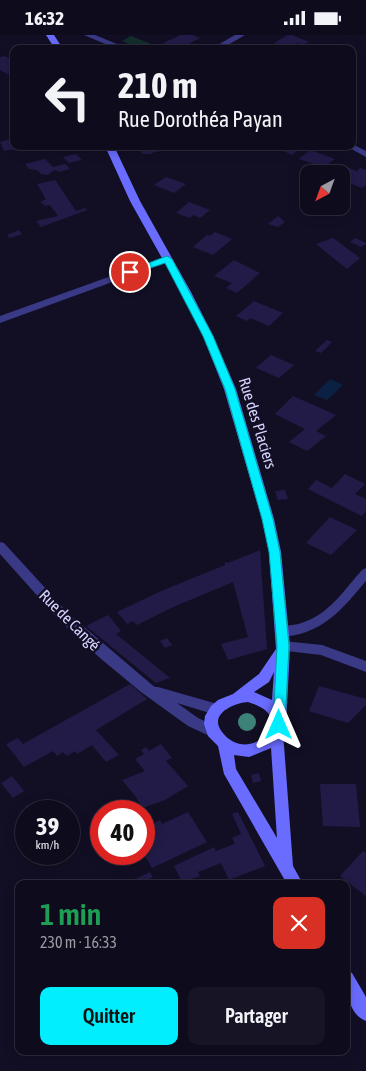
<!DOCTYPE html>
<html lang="fr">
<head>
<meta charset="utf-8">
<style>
	body { margin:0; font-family:"Asap Condensed",sans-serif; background:#171425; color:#f1f3f6; height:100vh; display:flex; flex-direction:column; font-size:19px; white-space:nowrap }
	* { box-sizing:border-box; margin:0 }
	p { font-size:16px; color:#9b9ba3 }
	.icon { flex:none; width:28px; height:28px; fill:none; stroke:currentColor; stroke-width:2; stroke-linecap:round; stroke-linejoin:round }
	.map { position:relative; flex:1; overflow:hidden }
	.sheet { position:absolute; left:15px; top:845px; width:335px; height:175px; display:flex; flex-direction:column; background:#0e0b1c; border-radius:10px; box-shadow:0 2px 12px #0003,0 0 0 1px #2e2b3b }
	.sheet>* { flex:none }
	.top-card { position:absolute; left:10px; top:10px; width:346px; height:105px; border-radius:10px; box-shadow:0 2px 12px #0003,0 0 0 1px #2e2b3b; background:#0e0b1c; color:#f1f3f6; overflow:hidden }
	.needle { width:32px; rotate:221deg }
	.fabs { position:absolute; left:300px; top:130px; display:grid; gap:10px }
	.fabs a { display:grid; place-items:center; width:50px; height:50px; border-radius:10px; background:#0e0b1c; box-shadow:0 2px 12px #0003,0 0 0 1px #2e2b3b; font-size:25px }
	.speed { position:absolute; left:15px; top:765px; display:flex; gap:10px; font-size:25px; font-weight:700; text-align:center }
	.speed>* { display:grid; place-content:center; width:65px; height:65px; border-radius:50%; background:#0e0b1c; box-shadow:0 2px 12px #0003,0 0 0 1px #2e2b3b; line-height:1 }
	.speed small { font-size:12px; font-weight:400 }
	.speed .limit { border:8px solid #d22; background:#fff; color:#111 }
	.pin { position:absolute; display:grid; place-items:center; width:42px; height:42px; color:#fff; margin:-21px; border:2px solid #fff; border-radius:50%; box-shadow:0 1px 5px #0007 }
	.me { position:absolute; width:55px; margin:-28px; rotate:0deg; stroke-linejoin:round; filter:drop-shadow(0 0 4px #0008) }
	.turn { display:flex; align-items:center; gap:18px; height:105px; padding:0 25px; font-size:22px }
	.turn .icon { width:65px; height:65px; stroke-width:2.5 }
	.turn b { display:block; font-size:35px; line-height:42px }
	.round { display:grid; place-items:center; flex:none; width:52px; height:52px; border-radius:10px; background:#171425 }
	.summary { display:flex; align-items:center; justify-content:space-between; height:85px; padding:0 25px }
	h1 { font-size:30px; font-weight:600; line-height:38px; color:#1e9e55 }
	.action { display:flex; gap:10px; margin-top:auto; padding:10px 25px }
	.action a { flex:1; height:58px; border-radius:10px; background:#00eefe; color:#111; font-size:20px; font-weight:600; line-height:58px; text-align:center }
	.action a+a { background:#171425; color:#f1f3f6 }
	.status { display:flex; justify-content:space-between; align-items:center; height:35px; padding:0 25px; background:#0e0b1c; direction:ltr }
	.status svg { height:14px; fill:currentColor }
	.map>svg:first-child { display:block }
	.green { fill:#122f2d }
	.water { fill:#0a2143 }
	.building { fill:#221b47 }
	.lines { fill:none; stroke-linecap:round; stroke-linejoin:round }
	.street { fill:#393985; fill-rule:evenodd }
	.secondary { fill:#6a6cff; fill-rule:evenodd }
	.tree { fill:#3c8278 }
	.route { fill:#00eefe; stroke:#009ba5 }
	.labels { text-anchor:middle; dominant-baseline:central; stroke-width:5; stroke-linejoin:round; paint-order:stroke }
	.street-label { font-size:16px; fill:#d6d3ff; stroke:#120f25 }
</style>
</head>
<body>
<div class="status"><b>16:32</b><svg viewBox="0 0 49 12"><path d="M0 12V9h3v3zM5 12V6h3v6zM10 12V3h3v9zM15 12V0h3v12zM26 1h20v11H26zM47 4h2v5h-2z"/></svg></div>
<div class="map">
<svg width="366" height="1036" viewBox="0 0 366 1036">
	<rect width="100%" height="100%" fill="#120f25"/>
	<polygon class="green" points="131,1 164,14 141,14 122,6"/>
	<polygon class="water" points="330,344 343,350 327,365 314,360"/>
	<g class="building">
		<polygon points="181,0 193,0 200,3 179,14 163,8"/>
		<polygon points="288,0 292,0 309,7 303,10 298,8 288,13 274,8"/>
		<polygon points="5,21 14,26 14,36 7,39 0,35 0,22"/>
		<polygon points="14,103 14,111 17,114 4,116 0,107"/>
		<polygon points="138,111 163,111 165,115 152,118 152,119 142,119"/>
		<polygon points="303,111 292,120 274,112 275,111"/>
		<polygon points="310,115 335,124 320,135 311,132 314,129 299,124"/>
		<polygon points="76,119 82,125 69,128 63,122"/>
		<polygon points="45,124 53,132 65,129 70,134 58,137 56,135 51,137 48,140 41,139 37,135 29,134 25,129"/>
		<polygon points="349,133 357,136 360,133 366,135 366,150 362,153 341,145 341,139"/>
		<polygon points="166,142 186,149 174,158 154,150"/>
		<polygon points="55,145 76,176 85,173 87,175 41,192 36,186 58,181 50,170 46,171 40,167 46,164 37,149"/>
		<polygon points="189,167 210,175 200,183 193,180 190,183 176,178"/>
		<polygon points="278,181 285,187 278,192 268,189"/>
		<polygon points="19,195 22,199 10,203 7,200"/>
		<polygon points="215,197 232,204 213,220 193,212 207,200 210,201"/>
		<polygon points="333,203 360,223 347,234 316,209"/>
		<polygon points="355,203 366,208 366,209 361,212 350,207"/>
		<polygon points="234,225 260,238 237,258 226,253 232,248 214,241"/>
		<polygon points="254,266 283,278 269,291 250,283 247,286 236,281"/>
		<polygon points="327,305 332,307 321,318 315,316"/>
		<polygon points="271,320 294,330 279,343 256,333"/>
		<polygon points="293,361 336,380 316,396 326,401 307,416 289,407 305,394 275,379"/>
		<polygon points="345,439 365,449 355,459 366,464 366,476 362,481 308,454 316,445 332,453"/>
		<polygon points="285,455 288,464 278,465 275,456"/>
		<polygon points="330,482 357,495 331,520 306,508"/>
		<polygon points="260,515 267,614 228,625 221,609 248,602 233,547 171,573 137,590 133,586 127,589 117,577 159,557 225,530 225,527 228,528"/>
		<polygon points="108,580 121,596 116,599 170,643 156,648 86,591"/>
		<polygon points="167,603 172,610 165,613 160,606"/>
		<polygon points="130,649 147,664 96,695 119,720 106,727 92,710 77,719 75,716 67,721 63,717 57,721 53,716 24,732 6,709 18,703 23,709"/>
		<polygon points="319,651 366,664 366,670 348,688 309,676"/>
		<polygon points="161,709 172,723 166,726 188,751 165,765 142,773 136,762 122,745 145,736 135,724 144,719 141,715 146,712 149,716"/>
		<polygon points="259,738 261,746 253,748 251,740"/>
		<polygon points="12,741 24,756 13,763 1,748"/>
		<polygon points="320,749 356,749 360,792 323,791"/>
		<polygon points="188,777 207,807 152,833 144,819 144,813 152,810 144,797 155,792 153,789 160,785 162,789"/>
		<polygon points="238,777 265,831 229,845 221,828 198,837 200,841 182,847 174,831 214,812 216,816 235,809 232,803 241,799 232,779"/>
		<polygon points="363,816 366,818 366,861 340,841"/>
		<polygon points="150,837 153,842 139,849 136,844"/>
	</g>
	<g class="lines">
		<g class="street">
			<polygon points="84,0 95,0 129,14 117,14"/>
			<polygon points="235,0 245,0 221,14 211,14"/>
			<polygon points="352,109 366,116 366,122 346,111 352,111"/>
			<polygon points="167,221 172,224 170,226 0,288 0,281"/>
			<polygon points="0,507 4,508 69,579 151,649 155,652 158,652 221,670 223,674 221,678 216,680 177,668 198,683 219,693 221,697 219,701 214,703 188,691 141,657 100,623 59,585 0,519"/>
			<path d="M366 533V546C346 569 331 590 300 599 293 601 284 602 277 600L275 596 277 592C286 590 295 591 304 587 329 579 345 554 362 535Z"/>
			<polygon points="283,606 322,610 366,626 366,637 321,620 278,615 276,611 278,607"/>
		</g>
		<g class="secondary">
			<polygon points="46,0 54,0 63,14 55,14"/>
			<path d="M105 111H114L140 166 191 257 213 301 236 354 274 484 281 517 290 611 286 692 283 697 293 831 303 849H287L224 739 218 711 208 701 204 689 205 681 211 671 218 665 233 659 259 639 276 614 269 517 262 484 224 354 203 301 181 257 130 166ZM274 637 272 665 254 657 269 647ZM248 667C253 669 258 670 262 673 291 691 246 729 222 697 208 679 234 668 248 667ZM271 713 277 803 236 734 234 720 249 722Z"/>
			<path d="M346 935 352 938 366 962V986C347 979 346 952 346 935Z"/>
		</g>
	</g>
	<circle class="tree" cx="247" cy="687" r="9"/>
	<polygon class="route" points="167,221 172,224 213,301 235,354 273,484 280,517 289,611 285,690 284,694 279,695 274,694 273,690 277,611 269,517 262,484 225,354 203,301 165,228 130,240 125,237"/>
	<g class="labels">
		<g class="street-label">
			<text transform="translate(258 388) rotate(73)">Rue des Placiers</text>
			<text transform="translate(70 585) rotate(45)">Rue de Cangé</text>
		</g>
	</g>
</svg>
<div class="fabs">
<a><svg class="needle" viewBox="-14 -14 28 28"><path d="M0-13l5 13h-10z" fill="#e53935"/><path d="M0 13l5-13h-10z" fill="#9b9ba3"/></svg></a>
</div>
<div class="speed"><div>39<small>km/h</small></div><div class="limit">40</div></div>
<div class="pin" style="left:130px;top:237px;background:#d93025"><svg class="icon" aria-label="arrive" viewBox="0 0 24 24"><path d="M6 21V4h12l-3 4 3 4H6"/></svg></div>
<svg class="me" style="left:279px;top:690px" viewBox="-20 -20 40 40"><path d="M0-17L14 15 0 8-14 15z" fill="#00eefe" stroke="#fff" stroke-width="4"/></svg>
<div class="top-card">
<div class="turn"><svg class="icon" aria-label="left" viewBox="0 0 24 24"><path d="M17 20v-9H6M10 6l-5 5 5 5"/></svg><div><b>210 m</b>Rue Dorothéa Payan</div></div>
</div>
<section class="sheet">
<div class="summary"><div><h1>1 min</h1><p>230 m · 16:33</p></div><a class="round" style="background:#d93025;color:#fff"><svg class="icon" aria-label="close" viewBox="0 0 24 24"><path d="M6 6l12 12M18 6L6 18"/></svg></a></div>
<div class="action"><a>Quitter</a><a>Partager</a></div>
</section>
</div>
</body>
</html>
